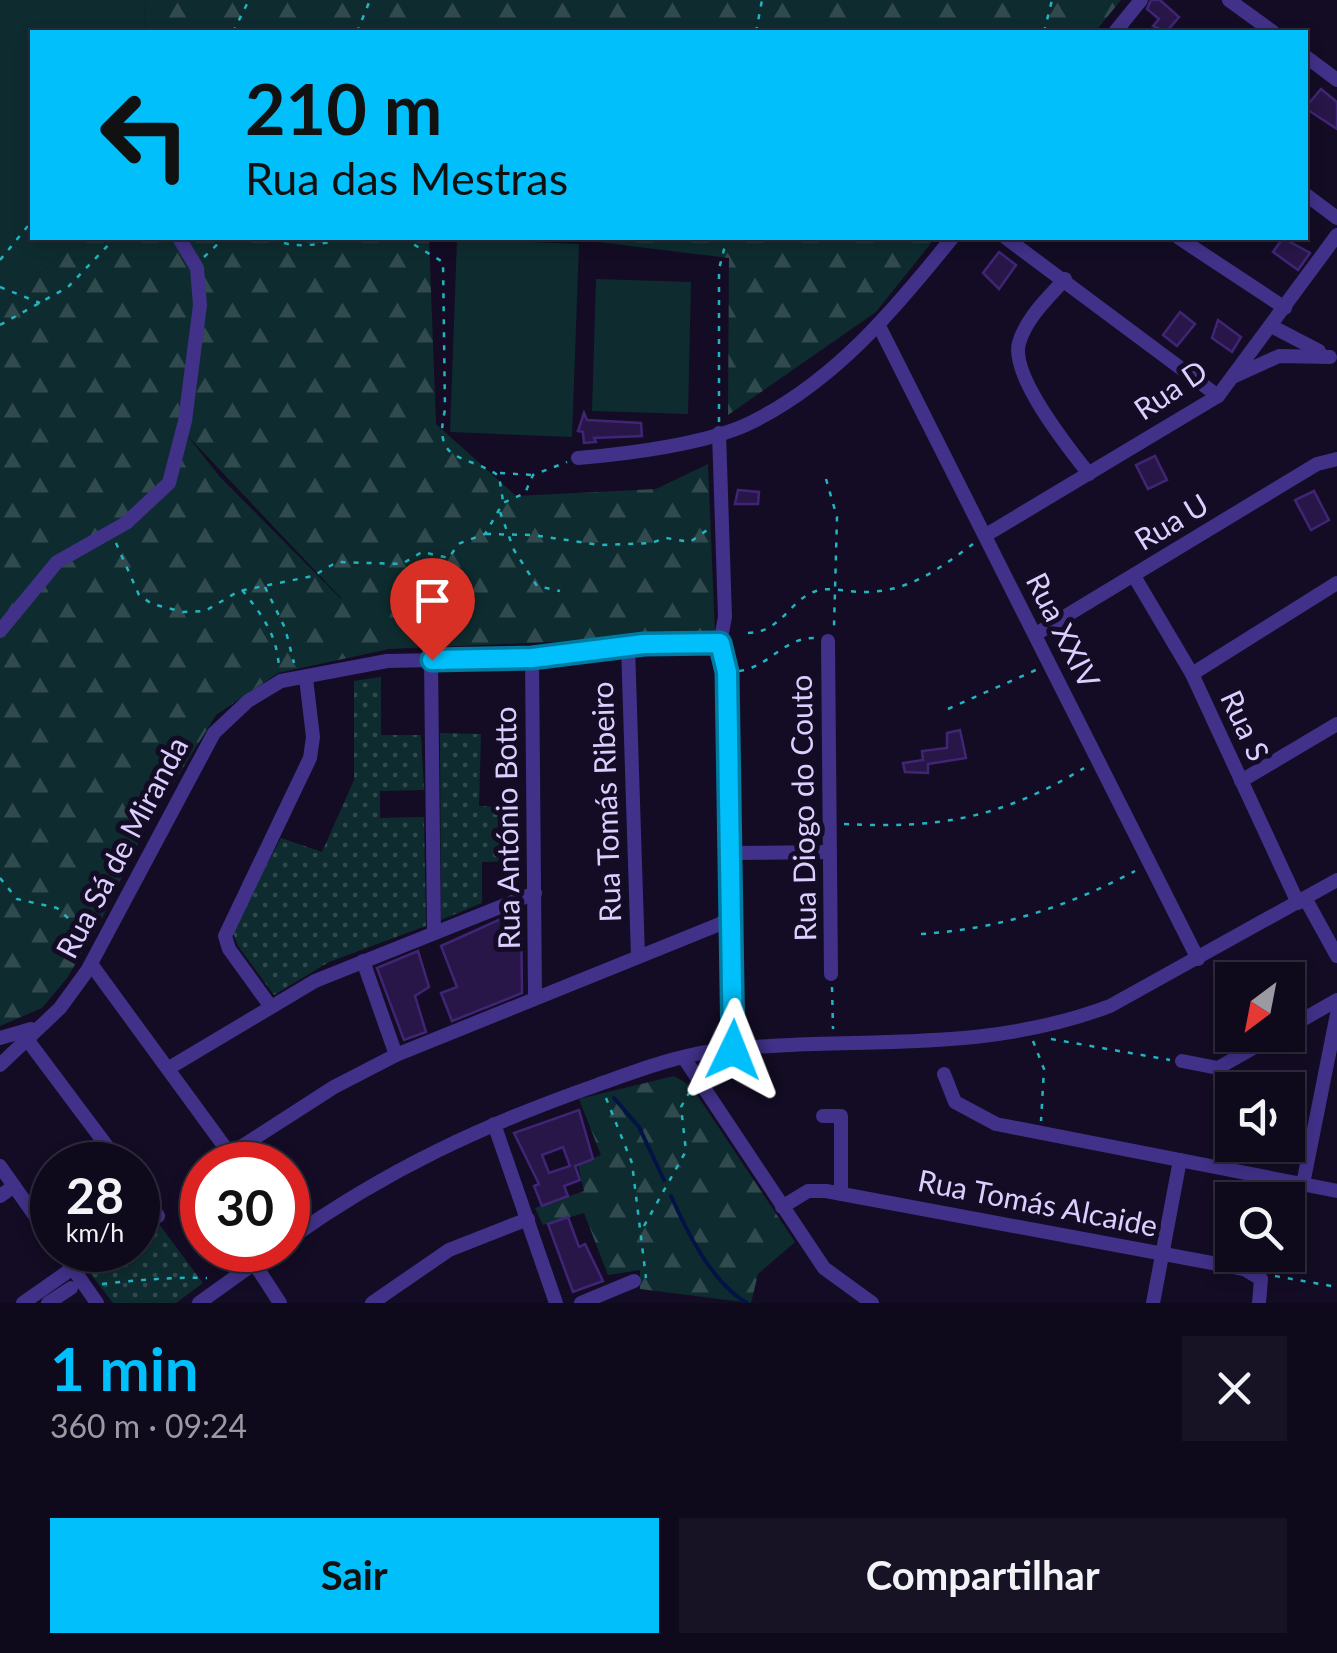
<!DOCTYPE html>
<html lang="pt">
<head>
<meta charset="utf-8">
<style>
	body { margin:0; font-family:Lato,sans-serif; background:#171224; color:#f1f3f6; height:100vh; display:flex; flex-direction:column; font-size:38px; white-space:nowrap }
	* { box-sizing:border-box; margin:0 }
	p { font-size:32px; color:#9b9aa3 }
	.icon { flex:none; width:55px; height:55px; fill:none; stroke:currentColor; stroke-width:2; stroke-linecap:round; stroke-linejoin:round }
	.map { position:relative; height:1303px; overflow:hidden }
	.side { display:flex; flex-direction:column; background:#0e091b; flex:1 }
	.side>* { flex:none }
	.guide { position:absolute; left:30px; top:30px; width:1278px; height:210px; border-radius:0px; box-shadow:0 5px 15px #0003,0 0 0 2px #2e2a3a; background:#00bffa; color:#111; overflow:hidden }
	.needle { width:65px; rotate:212deg }
	.fabs { position:absolute; left:1215px; top:962px; display:grid; gap:20px }
	.fabs a { display:grid; place-items:center; width:90px; height:90px; border-radius:0px; background:#0e091b; box-shadow:0 5px 15px #0003,0 0 0 2px #2e2a3a; font-size:50px }
	.speed { position:absolute; left:30px; top:1142px; display:flex; gap:20px; font-size:50px; font-weight:700; text-align:center }
	.speed>* { display:grid; place-content:center; width:130px; height:130px; border-radius:50%; background:#0e091b; box-shadow:0 5px 15px #0003,0 0 0 2px #2e2a3a; line-height:1 }
	.speed small { font-size:25px; font-weight:400 }
	.speed .limit { border:15px solid #d22; background:#fff; color:#111 }
	.pin { position:absolute; display:grid; place-items:center; width:85px; height:85px; color:#fff; margin:-102px -42px; border-radius:50% 50% 50% 0; rotate:-45deg; box-shadow:0 0 10px #0007 }
	.pin .icon { rotate:45deg }
	.me { position:absolute; width:110px; margin:-55px; rotate:2deg; stroke-linejoin:round; filter:drop-shadow(0 0 8px #0008) }
	.turn { display:flex; align-items:center; gap:35px; height:210px; padding:0 50px; font-size:45px }
	.turn .icon { width:130px; height:130px; stroke-width:2.5 }
	.turn b { display:block; font-size:70px; line-height:85px }
	.round { display:grid; place-items:center; flex:none; width:105px; height:105px; border-radius:0px; background:#171224 }
	.overview { display:flex; align-items:center; justify-content:space-between; height:170px; padding:0 50px }
	h1 { font-size:60px; font-weight:700; line-height:75px; color:#00bffa }
	.button { display:flex; gap:20px; margin-top:auto; padding:20px 50px }
	.button a { flex:1; height:115px; border-radius:0px; background:#00bffa; color:#111; font-size:40px; font-weight:700; line-height:115px; text-align:center }
	.button a+a { background:#171224; color:#f1f3f6 }
	.map>svg:first-child { display:block }
	.grass { fill:url(#grass-dots) }
	.forest { fill:url(#forest-firs); fill-rule:evenodd }
	.green { fill:#0e2c2f }
	.lines { fill:none; stroke-linecap:round; stroke-linejoin:round }
	.stream { stroke:#041345; stroke-width:4 }
	.building { fill:#271647; stroke:#402576; stroke-width:2.5; fill-rule:evenodd }
	.path { stroke:#21b5c1; stroke-width:2.5; stroke-dasharray:5 8; stroke-linecap:butt }
	.minor { stroke:#413189; stroke-width:14 }
	.route-casing { stroke:#007ca2; stroke-width:25 }
	.route { stroke:#00bffa; stroke-width:18 }
	.labels { text-anchor:middle; dominant-baseline:central; stroke-width:10; stroke-linejoin:round; paint-order:stroke }
	.street-label { font-size:30px; fill:#dbcfff; stroke:#130c24 }
</style>
</head>
<body>
<div class="map">
<svg width="1337" height="1303" viewBox="0 0 1337 1303">
	<defs>
		<pattern id="grass-dots" width="8" height="8" patternUnits="userSpaceOnUse" patternTransform="scale(2.5)"><rect width="8" height="8" fill="#0e2c2f"/><path d="M2 2h.1M6 6h.1" fill="none" stroke="#304a4e" stroke-width="1.8" stroke-linecap="round"/></pattern>
		<pattern id="forest-firs" width="22" height="20" patternUnits="userSpaceOnUse" patternTransform="scale(2.5)"><rect width="22" height="20" fill="#0e2c2f"/><path d="M5 1l3.5 6h-7zM16 11l3.5 6h-7z" fill="#304a4e"/></pattern>
	</defs>
	<rect width="100%" height="100%" fill="#130c24"/>
	<g class="grass">
		<polygon points="381,677 381,735 421,735 424,790 380,791 380,818 424,817 426,926 329,962 274,995 238,946 232,930 281,838 322,852 354,780 354,681"/>
		<polygon points="440,733 481,734 479,806 520,808 518,861 482,862 482,903 441,920"/>
		<polygon points="138,1196 203,1283 176,1303 113,1303 72,1250 138,1250"/>
	</g>
	<g class="forest">
		<polygon points="145,0 1121,0 1095,32 146,32"/>
		<path d="M82 238H429L436 424 516 496 656 489 708 464 715 635 389 649 278 673 216 715 145 829 100 923 67 978 42 1008 0 1026V306ZM186 434 341 598V599L220 477Z"/>
		<polygon points="565,238 935,238 876,312 728,415 729,258"/>
		<polygon points="674,1076 691,1086 795,1242 758,1274 751,1303 640,1289 640,1270 608,1275 584,1213 543,1225 535,1208 584,1191 578,1165 601,1155 579,1099"/>
	</g>
	<g class="green">
		<polygon points="0,0 145,0 146,32 32,32 32,238 82,238 0,306"/>
		<polygon points="457,239 579,244 572,437 450,432"/>
		<polygon points="596,279 691,282 688,414 592,411"/>
	</g>
	<g class="lines">
		<g class="stream">
			<polyline points="614,1098 639,1127 664,1180"/>
			<path d="M671 1196C687 1232 712 1283 747 1303"/>
		</g>
	</g>
	<g class="building">
		<polygon points="1151,0 1160,0 1179,17 1166,32 1153,26 1159,19 1147,9"/>
		<polygon points="1321,89 1337,102 1337,129 1305,108"/>
		<polygon points="1283,238 1310,253 1298,270 1273,252"/>
		<polygon points="999,252 1016,265 999,289 983,273"/>
		<polygon points="1180,312 1195,324 1177,346 1163,335"/>
		<polygon points="1218,320 1241,337 1232,352 1212,338"/>
		<polygon points="584,413 587,420 641,423 642,436 594,438 596,442 584,443 583,432 578,431"/>
		<polygon points="1155,456 1167,480 1148,489 1136,465"/>
		<polygon points="738,490 759,492 758,504 735,504"/>
		<polygon points="1314,491 1329,520 1311,530 1295,500"/>
		<polygon points="960,730 966,758 928,764 928,773 905,772 903,763 923,760 922,751 947,748 947,733"/>
		<polygon points="521,910 522,993 452,1021 441,993 457,987 441,946"/>
		<polygon points="418,951 429,987 415,996 426,1032 404,1040 377,968"/>
		<path d="M579 1110 593 1159 575 1166 580 1180 564 1186 568 1196 542 1206 534 1186 539 1184 514 1133ZM563 1147 570 1166 549 1173 542 1155Z"/>
		<polygon points="568,1217 579,1247 585,1244 603,1281 573,1292 548,1224"/>
	</g>
	<g class="lines">
		<g class="path">
			<polyline points="233,32 249,0"/>
			<polyline points="357,32 370,0"/>
			<polyline points="756,32 762,0"/>
			<polyline points="1044,32 1052,0"/>
			<path d="M272 238C295 252 327 242 352 238"/>
			<path d="M403 238 443 262 445 410C432 465 466 453 499 476L503 501"/>
			<polyline points="204,257 224,238"/>
			<polyline points="0,260 32,221"/>
			<polyline points="0,287 40,303"/>
			<polyline points="0,325 68,287 115,238"/>
			<polyline points="719,422 719,269 727,238"/>
			<polyline points="500,473 532,475"/>
			<polyline points="826,479 837,517 834,627"/>
			<polyline points="500,512 514,550 537,586 560,591"/>
			<polyline points="486,534 533,535 600,545 651,543 666,538 690,542 710,528"/>
			<polyline points="116,543 139,595 152,604 183,612 205,611 239,591 313,576 337,562 402,564 422,552 449,558 458,544 485,534 503,503 525,493 533,475 567,462"/>
			<polyline points="265,587 285,628 294,663"/>
			<path d="M242 590C263 616 278 636 279 670"/>
			<path d="M748 633C784 632 789 597 820 590 834 587 852 593 867 592 910 591 939 569 973 544"/>
			<path d="M739 671C770 667 783 637 816 638"/>
			<polyline points="948,709 1038,669"/>
			<path d="M844 824C940 829 1001 818 1084 768"/>
			<polyline points="0,878 17,899 57,908 90,938"/>
			<path d="M921 934C999 929 1067 907 1135 871"/>
			<polyline points="832,987 833,1029"/>
			<polyline points="1051,1039 1170,1060"/>
			<polyline points="1033,1041 1044,1069 1041,1121"/>
			<polyline points="606,1098 632,1163 646,1278"/>
			<polyline points="644,1226 686,1151 681,1107 689,1093"/>
			<polyline points="138,1230 145,1225"/>
			<polyline points="86,1261 106,1250"/>
			<polyline points="1275,1276 1337,1287"/>
			<path d="M102 1284C138 1280 171 1277 207 1278"/>
		</g>
		<g class="minor">
			<polyline points="1229,0 1273,32"/>
			<polyline points="1115,32 1141,0"/>
			<polyline points="1305,56 1337,80"/>
			<polyline points="1305,194 1337,218"/>
			<polyline points="1006,238 1218,396"/>
			<polyline points="1179,238 1285,308"/>
			<path d="M1065 279C1048 298 1026 318 1019 343 1010 375 1069 449 1089 474"/>
			<polyline points="879,326 1198,959"/>
			<polyline points="1271,326 1319,351"/>
			<polyline points="1235,376 1279,356 1330,357"/>
			<polyline points="719,433 725,617 720,643 727,672 733,1050"/>
			<path d="M578 458C627 454 707 444 750 423 834 382 895 309 952 238"/>
			<polyline points="986,535 1218,396 1337,235"/>
			<polyline points="1134,576 1192,674 1298,903"/>
			<polyline points="0,631 57,562 126,523 169,483 185,421 200,305 197,268 179,238"/>
			<polyline points="1036,634 1317,464 1337,459"/>
			<polyline points="828,641 831,974"/>
			<polyline points="628,646 638,957"/>
			<polyline points="532,658 535,997"/>
			<polyline points="431,660 434,933"/>
			<polyline points="1192,674 1337,583"/>
			<polyline points="1241,781 1337,724"/>
			<polyline points="732,853 829,852"/>
			<polyline points="1305,898 1337,956"/>
			<polyline points="363,961 396,1055"/>
			<polyline points="91,964 238,1165"/>
			<polyline points="271,1007 229,949 225,936 310,758 313,737 306,678"/>
			<polyline points="1288,1028 1337,1000"/>
			<polyline points="23,1034 121,1165"/>
			<polyline points="0,1038 31,1029"/>
			<polyline points="684,1058 824,1268 872,1303"/>
			<polyline points="1182,1061 1218,1068 1276,1035"/>
			<polyline points="0,1065 60,1008 87,971 214,733 248,701 281,681 387,661 532,658 643,644 720,643"/>
			<polyline points="169,1068 315,981 535,893"/>
			<polyline points="944,1074 955,1102 996,1124 1337,1191"/>
			<polyline points="823,1116 841,1116 841,1194"/>
			<polyline points="494,1124 556,1303"/>
			<polyline points="230,1154 334,1087 396,1055 720,924 732,915"/>
			<polyline points="0,1166 52,1240"/>
			<polyline points="1303,1184 1337,1014"/>
			<polyline points="138,1187 158,1216"/>
			<polyline points="0,1196 14,1186"/>
			<polyline points="782,1207 808,1191 826,1191 1244,1269 1261,1279 1259,1303"/>
			<path d="M288 1240C386 1170 483 1125 597 1085 634 1072 675 1056 714 1051 852 1034 974 1057 1110 1006L1337 880"/>
			<polyline points="60,1250 97,1303"/>
			<polyline points="254,1263 280,1303"/>
			<polyline points="23,1303 73,1268"/>
			<polyline points="48,1303 71,1288"/>
			<polyline points="199,1303 273,1250"/>
			<polyline points="372,1303 449,1250 528,1219"/>
			<polyline points="581,1303 634,1281"/>
			<polyline points="1153,1303 1180,1160"/>
		</g>
	</g>
	<g class="lines">
		<g class="route-casing">
			<polyline id="route" points="432,660 532,658 644,644 720,643 727,672 733,1050"/>
		</g>
		<use href="#route" class="route"/>
	</g>
	<g class="labels">
		<g class="street-label">
			<text transform="translate(1170 389) rotate(-34)">Rua D</text>
			<text transform="translate(1171 521) rotate(-31)">Rua U</text>
			<text transform="translate(1064 630) rotate(63)">Rua XXIV</text>
			<text transform="translate(1246 725) rotate(65)">Rua S</text>
			<text transform="translate(605 802) rotate(-92)">Rua Tomás Ribeiro</text>
			<text transform="translate(802 808) rotate(-91)">Rua Diogo do Couto</text>
			<text transform="translate(506 828) rotate(-91)">Rua António Botto</text>
			<text transform="translate(121 847) rotate(-62)">Rua Sá de Miranda</text>
			<text transform="translate(1038 1202) rotate(11)">Rua Tomás Alcaide</text>
		</g>
	</g>
</svg>
<div class="fabs">
<a><svg class="needle" viewBox="-14 -14 28 28"><path d="M0-13l5 13h-10z" fill="#e53935"/><path d="M0 13l5-13h-10z" fill="#9b9aa3"/></svg></a>
<a><svg class="icon" aria-label="sound" viewBox="0 0 24 24"><path d="M4 9h4l5-4v14l-5-4H4zM17 9q2 3 0 6"/></svg></a>
<a><svg class="icon" aria-label="search" viewBox="0 0 24 24"><circle cx="10" cy="10" r="6"/><path d="M15 15l6 6"/></svg></a>
</div>
<div class="speed"><div>28<small>km/h</small></div><div class="limit">30</div></div>
<div class="pin" style="left:432px;top:660px;background:#d93025"><svg class="icon" aria-label="arrive" viewBox="0 0 24 24"><path d="M6 21V4h12l-3 4 3 4H6"/></svg></div>
<svg class="me" style="left:733px;top:1050px" viewBox="-20 -20 40 40"><path d="M0-17L14 15 0 8-14 15z" fill="#00bffa" stroke="#fff" stroke-width="4"/></svg>
<div class="guide">
<div class="turn"><svg class="icon" aria-label="left" viewBox="0 0 24 24"><path d="M17 20v-9H6M10 6l-5 5 5 5"/></svg><div><b>210 m</b>Rua das Mestras</div></div>
</div>
</div>
<section class="side">
<div class="overview"><div><h1>1 min</h1><p>360 m · 09:24</p></div><a class="round"><svg class="icon" aria-label="close" viewBox="0 0 24 24"><path d="M6 6l12 12M18 6L6 18"/></svg></a></div>
<div class="button"><a>Sair</a><a>Compartilhar</a></div>
</section>
</body>
</html>
